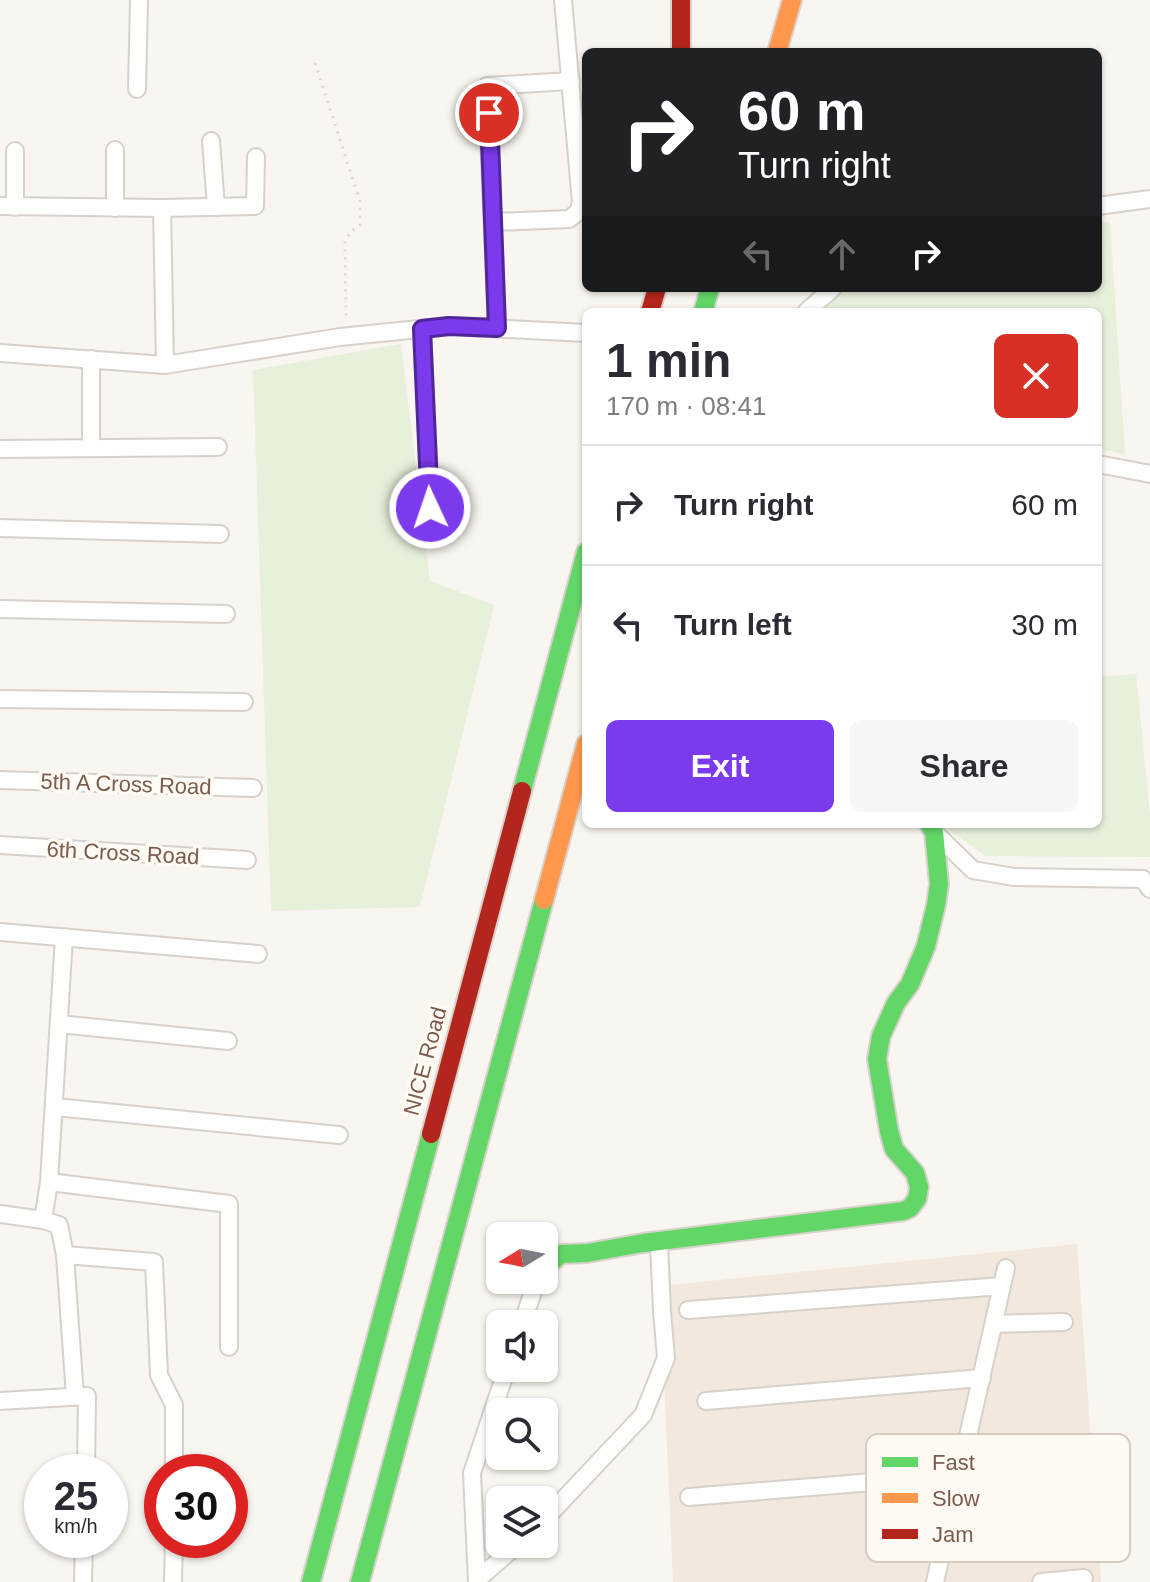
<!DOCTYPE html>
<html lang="en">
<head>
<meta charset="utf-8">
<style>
	body { margin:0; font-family:Arial,sans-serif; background:#f7f7f7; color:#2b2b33; height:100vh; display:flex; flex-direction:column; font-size:30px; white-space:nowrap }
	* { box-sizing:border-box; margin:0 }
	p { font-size:26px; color:#7c7c81 }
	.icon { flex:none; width:44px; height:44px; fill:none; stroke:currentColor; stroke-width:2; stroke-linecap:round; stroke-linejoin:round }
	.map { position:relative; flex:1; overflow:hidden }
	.sheet { position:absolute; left:582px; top:308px; width:520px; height:520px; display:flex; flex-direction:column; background:#fff; border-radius:12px; box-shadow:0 2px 6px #0004 }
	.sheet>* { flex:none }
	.banner { position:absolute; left:582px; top:48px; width:520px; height:244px; border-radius:12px; box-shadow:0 2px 6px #0004; background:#202124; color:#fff; overflow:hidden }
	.needle { width:52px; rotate:260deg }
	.controls { position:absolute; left:486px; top:1222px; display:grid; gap:16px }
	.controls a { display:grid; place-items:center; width:72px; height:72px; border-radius:12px; background:#fff; box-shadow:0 2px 6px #0004; font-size:40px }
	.speed { position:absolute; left:24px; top:1454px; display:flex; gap:16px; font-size:40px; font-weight:700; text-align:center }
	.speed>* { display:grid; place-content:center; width:104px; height:104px; border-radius:50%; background:#fff; box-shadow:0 2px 6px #0004; line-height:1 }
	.speed small { font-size:20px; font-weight:400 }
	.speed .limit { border:12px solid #d22; background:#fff; color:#111 }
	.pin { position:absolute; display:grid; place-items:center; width:68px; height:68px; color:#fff; margin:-34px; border:4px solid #fff; border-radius:50%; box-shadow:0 2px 8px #0007 }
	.me { position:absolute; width:88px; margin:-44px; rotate:357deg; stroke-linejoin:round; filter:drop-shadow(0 0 6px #0008) }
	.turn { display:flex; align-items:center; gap:28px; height:168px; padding:0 24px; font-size:36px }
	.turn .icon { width:104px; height:104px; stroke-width:2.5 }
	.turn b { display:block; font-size:56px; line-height:68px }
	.lanes { display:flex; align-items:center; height:76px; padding:0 24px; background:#0003; justify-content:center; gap:40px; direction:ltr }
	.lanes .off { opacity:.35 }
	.round { display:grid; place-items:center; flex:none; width:84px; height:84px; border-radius:12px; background:#f7f7f7 }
	.head { display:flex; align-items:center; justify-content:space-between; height:136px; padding:0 24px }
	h1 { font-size:48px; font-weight:800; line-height:60px }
	.button { display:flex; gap:16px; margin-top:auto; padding:16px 24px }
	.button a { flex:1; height:92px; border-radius:12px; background:#7c3aed; color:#fff; font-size:32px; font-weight:800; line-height:92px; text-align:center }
	.button a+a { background:#f7f7f7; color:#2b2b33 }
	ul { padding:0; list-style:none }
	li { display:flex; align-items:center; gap:24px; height:120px; padding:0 24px; border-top:2px solid #e1e1e2 }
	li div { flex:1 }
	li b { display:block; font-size:30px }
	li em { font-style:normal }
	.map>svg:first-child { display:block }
	.residential { fill:#f2e8de }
	.green { fill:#e7f0db }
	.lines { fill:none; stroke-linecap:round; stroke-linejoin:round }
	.street-casing { stroke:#d7d1cb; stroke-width:20 }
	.fast-casing { stroke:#d9d2cb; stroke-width:22 }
	.slow-casing { stroke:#d9d2cb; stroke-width:22 }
	.jam-casing { stroke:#d9d2cb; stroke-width:22 }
	.path { stroke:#dcd5d0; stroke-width:3; stroke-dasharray:2 6; stroke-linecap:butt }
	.street { stroke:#fefefd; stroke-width:16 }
	.fast { stroke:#63d668; stroke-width:18 }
	.slow { stroke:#ff974d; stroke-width:18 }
	.jam { stroke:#b3261e; stroke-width:18 }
	.route-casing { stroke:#51269a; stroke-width:20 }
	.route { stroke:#7c3aed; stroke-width:14 }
	.labels { text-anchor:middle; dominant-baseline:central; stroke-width:7; stroke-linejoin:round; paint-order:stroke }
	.street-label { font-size:22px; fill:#7a5c4d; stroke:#fffaf3 }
	.key { fill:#fffaf3; stroke:#d7cbc1; stroke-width:2 }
	.key-label { font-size:22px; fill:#7a5c4d }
</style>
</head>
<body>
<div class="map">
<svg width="1150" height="1582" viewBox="0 0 1150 1582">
	<rect width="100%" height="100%" fill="#f9f5f0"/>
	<polygon class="residential" points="1077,1244 1101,1582 673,1582 660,1286"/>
	<g class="green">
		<polygon points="1110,222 1125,454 1098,449 1098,312 821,312 848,288 1098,288 1098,223"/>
		<polygon points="401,344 430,581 494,605 420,907 271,911 253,370"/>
		<polygon points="1136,674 1150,815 1150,857 986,856 940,824 1098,824 1098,677"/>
	</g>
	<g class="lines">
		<g class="street-casing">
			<g id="street">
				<polyline points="137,89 139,0"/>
				<polyline points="211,141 216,207"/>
				<polyline points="0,206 162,208 165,365"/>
				<polyline points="1098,206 1150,199"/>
				<polyline points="15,207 15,151"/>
				<polyline points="115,208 115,150"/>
				<polyline points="162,208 255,206 256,157"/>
				<polyline points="493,222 569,219 578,212 581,202 563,0"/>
				<polyline points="806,312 833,288"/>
				<polyline points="497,328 487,86 571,81"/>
				<polyline points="422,329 430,508"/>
				<polyline points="0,353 165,365 340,337 449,326 586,333"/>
				<polyline points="91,359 91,447"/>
				<polyline points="0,449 218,447"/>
				<polyline points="1098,464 1150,474"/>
				<polyline points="0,528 220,534"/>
				<polyline points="0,609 226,614"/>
				<polyline points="0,699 244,702"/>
				<polyline points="0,780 253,788"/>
				<polyline points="934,832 973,870 1014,877 1143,879 1150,889"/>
				<polyline points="0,845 247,860"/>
				<polyline points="0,932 258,954"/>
				<polyline points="59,1024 228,1041"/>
				<polyline points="55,1107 339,1135"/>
				<polyline points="49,1182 229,1204 229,1347"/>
				<polyline points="0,1214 43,1220 59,1225 65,1255 75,1396"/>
				<polyline points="43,1220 49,1182 64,937"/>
				<polyline points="65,1255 154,1262 159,1375 174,1405 174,1472"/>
				<polyline points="688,1310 1002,1286"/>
				<polyline points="522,1324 537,1280"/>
				<polyline points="994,1324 1064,1322"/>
				<polyline points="0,1401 87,1396 86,1472"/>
				<polyline points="706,1401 982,1378"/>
				<polyline points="689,1497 959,1475 1075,1469"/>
				<polyline points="544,1520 643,1415 666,1358 662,1311 659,1243"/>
				<polyline points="477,1580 518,1544"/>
				<polyline points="83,1582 84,1540"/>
				<polyline points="173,1582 174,1540"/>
				<polyline points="477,1582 472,1473 507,1368"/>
				<polyline points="935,1582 1006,1268"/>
				<polyline points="1041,1582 1084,1578"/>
			</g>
		</g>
		<g class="fast-casing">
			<g id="fast">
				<polyline points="703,312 710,288"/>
				<polyline points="522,791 586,552"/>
				<polyline points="544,1268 561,1254 587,1253 643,1243 904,1211 910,1208 917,1199 919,1187 915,1173 894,1149 889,1131 877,1059 881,1036 896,1003 910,984 926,946 936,905 939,884 934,832 929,824"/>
				<polyline points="311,1582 431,1134"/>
				<polyline points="360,1582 544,900"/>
			</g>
		</g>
		<g class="slow-casing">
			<g id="slow">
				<polyline points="777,52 792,0"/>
				<polyline points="544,900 586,744"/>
			</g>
		</g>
		<g class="jam-casing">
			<g id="jam">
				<polyline points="681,0 681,52"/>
				<polyline points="650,312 657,288"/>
				<polyline points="431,1134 522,791"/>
			</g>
		</g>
		<polyline class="path" points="315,63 360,201 360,225 351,231 345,241 346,320"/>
		<use href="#street" class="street"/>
		<use href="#fast" class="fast"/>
		<use href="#slow" class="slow"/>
		<use href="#jam" class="jam"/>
	</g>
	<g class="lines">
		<g class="route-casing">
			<polyline id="route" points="430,508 422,329 449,326 497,328 489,113"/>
		</g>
		<use href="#route" class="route"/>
	</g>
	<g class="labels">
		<g class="street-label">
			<text transform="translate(126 784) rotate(2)">5th A Cross Road</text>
			<text transform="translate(123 853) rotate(3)">6th Cross Road</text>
			<text transform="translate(425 1061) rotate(-75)">NICE Road</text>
		</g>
	</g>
	<rect x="866" y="1434" width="264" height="128" rx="12" class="key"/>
	<rect x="882" y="1457" width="36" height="10" fill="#63d668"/>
	<rect x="882" y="1493" width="36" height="10" fill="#ff974d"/>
	<rect x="882" y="1529" width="36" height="10" fill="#b3261e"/>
	<g class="key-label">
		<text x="932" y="1470">Fast</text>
		<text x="932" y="1506">Slow</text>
		<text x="932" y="1542">Jam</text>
	</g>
</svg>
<div class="controls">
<a><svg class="needle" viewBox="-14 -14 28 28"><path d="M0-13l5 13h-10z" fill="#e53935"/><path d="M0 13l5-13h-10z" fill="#7c7c81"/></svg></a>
<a><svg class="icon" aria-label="sound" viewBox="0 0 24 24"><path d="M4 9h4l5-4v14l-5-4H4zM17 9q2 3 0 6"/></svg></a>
<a><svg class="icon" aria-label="search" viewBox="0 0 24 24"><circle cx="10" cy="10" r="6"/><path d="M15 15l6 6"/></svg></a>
<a><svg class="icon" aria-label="layers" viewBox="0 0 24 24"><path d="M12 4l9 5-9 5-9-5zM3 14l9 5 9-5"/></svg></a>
</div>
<div class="speed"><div>25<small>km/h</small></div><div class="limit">30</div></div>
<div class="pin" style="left:489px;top:113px;background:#d93025"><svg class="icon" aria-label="arrive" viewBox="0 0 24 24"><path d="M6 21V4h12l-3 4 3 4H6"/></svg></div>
<svg class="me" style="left:430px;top:508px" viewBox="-20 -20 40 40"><circle r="17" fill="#7c3aed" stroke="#fff" stroke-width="3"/><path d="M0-11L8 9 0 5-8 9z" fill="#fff"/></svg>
<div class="banner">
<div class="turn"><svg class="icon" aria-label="right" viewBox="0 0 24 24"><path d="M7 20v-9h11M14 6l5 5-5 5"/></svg><div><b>60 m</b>Turn right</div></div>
<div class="lanes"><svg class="icon off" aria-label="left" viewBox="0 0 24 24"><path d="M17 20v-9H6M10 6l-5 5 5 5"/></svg><svg class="icon off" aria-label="ahead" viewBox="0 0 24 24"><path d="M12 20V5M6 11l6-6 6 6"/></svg><svg class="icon" aria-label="right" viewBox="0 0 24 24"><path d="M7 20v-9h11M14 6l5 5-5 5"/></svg></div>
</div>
<section class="sheet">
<div class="head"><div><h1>1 min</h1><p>170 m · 08:41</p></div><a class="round" style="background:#d93025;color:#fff"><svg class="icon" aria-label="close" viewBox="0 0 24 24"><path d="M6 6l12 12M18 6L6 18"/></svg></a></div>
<ul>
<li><svg class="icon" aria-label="right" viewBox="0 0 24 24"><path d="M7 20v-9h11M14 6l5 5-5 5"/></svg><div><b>Turn right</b></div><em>60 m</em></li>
<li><svg class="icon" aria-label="left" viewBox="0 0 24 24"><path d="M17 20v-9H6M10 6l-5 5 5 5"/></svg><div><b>Turn left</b></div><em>30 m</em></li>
</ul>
<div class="button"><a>Exit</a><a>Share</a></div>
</section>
</div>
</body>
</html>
